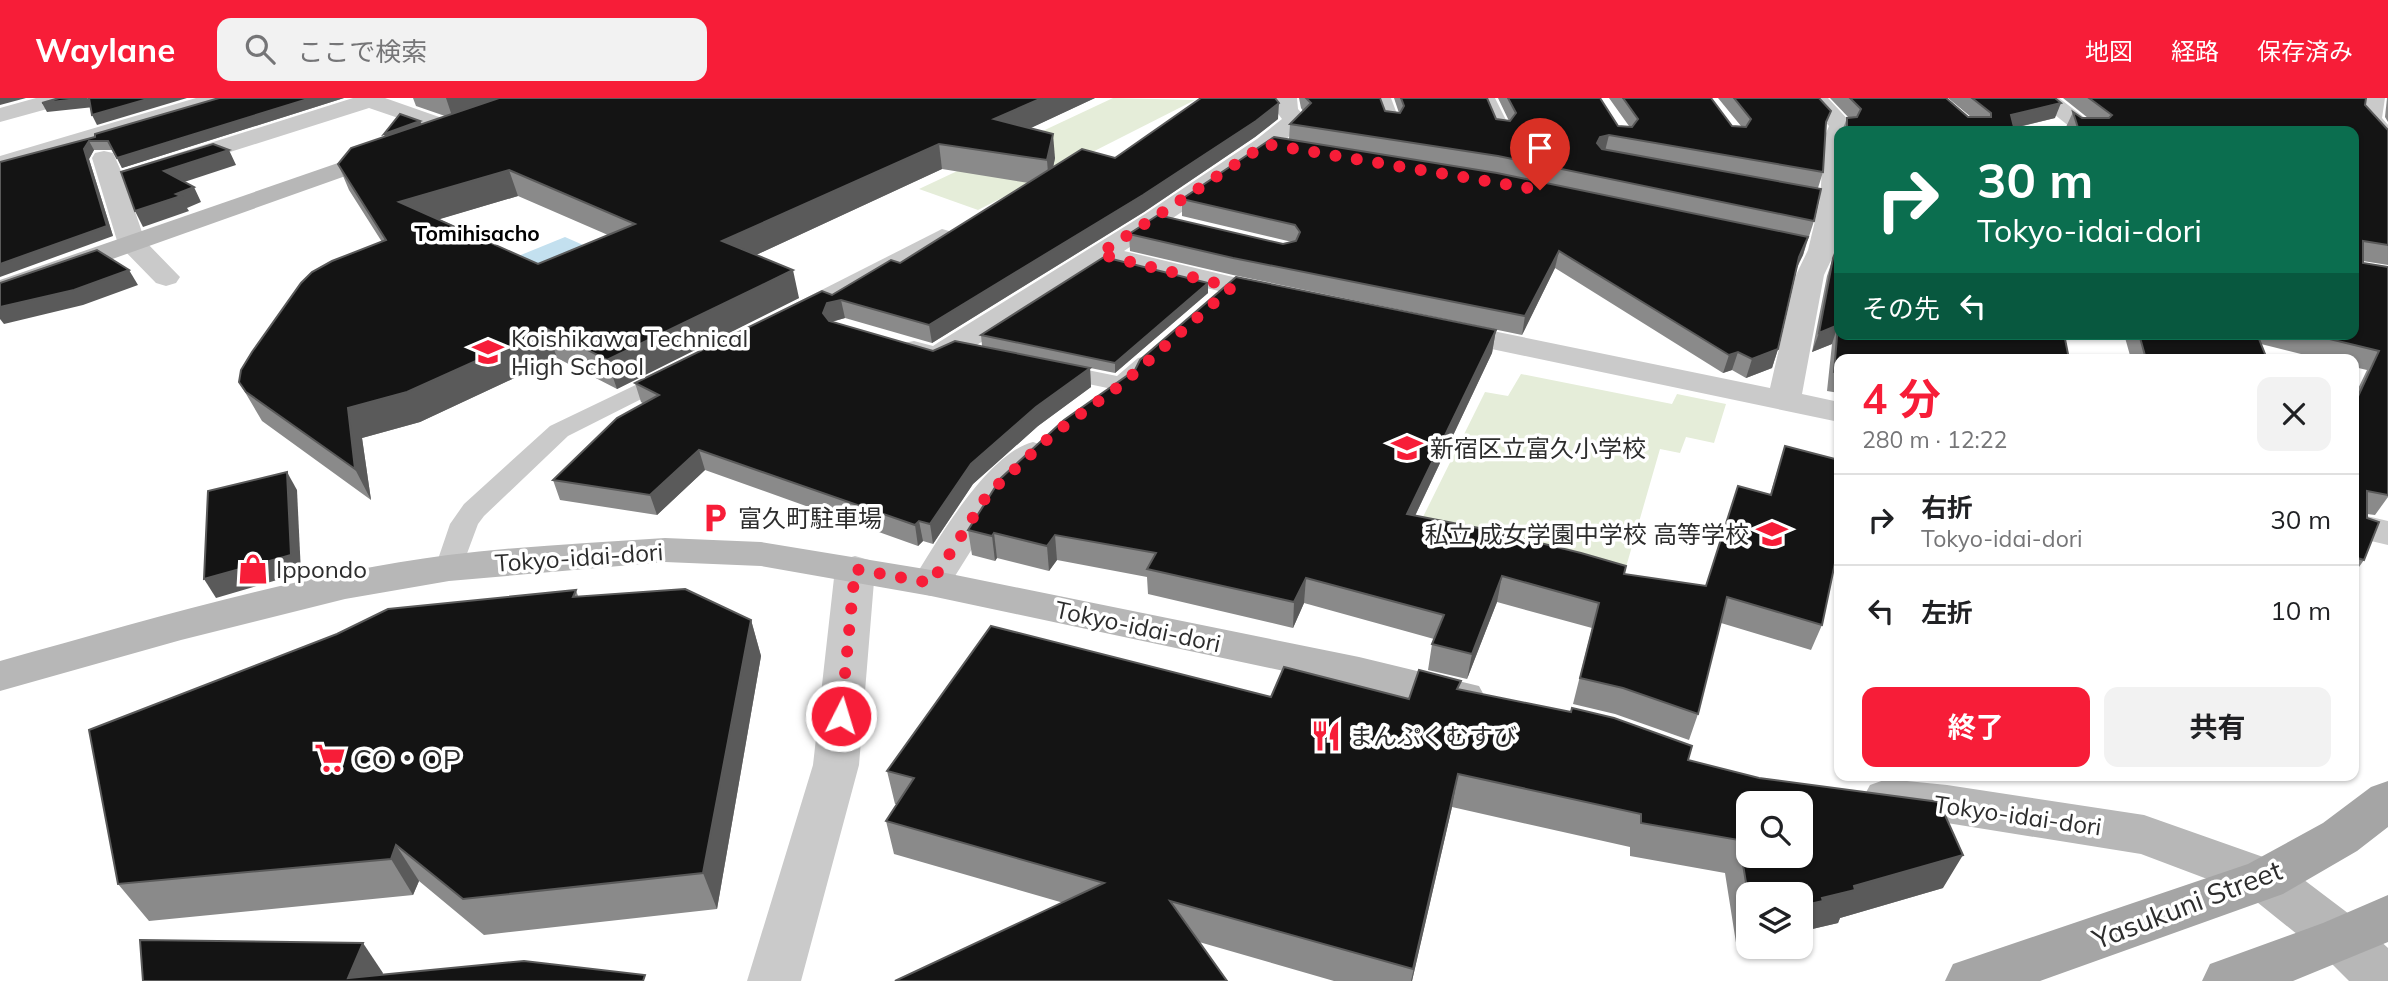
<!DOCTYPE html>
<html lang="ja">
<head>
<meta charset="utf-8">
<style>
	body { margin:0; font-family:Mulish,"Noto Sans JP",sans-serif; background:#f2f2f2; color:#202124; height:100vh; display:flex; flex-direction:column; font-size:26px; white-space:nowrap }
	* { box-sizing:border-box; margin:0 }
	p { font-size:23px; color:#757577 }
	.icon { flex:none; width:38px; height:38px; fill:none; stroke:currentColor; stroke-width:2; stroke-linecap:round; stroke-linejoin:round }
	.map { position:relative; flex:1; overflow:hidden }
	.side { position:absolute; left:1834px; top:256px; width:525px; height:427px; display:flex; flex-direction:column; background:#fff; border-radius:14px; box-shadow:0 2px 5px #0004 }
	.side>* { flex:none }
	.banner { position:absolute; left:1834px; top:28px; width:525px; height:214px; border-radius:14px; box-shadow:0 2px 5px #0004; background:#0b6e4f; color:#fff; overflow:hidden }
	.tools { position:absolute; left:1736px; top:693px; display:grid; gap:14px }
	.tools a { display:grid; place-items:center; width:77px; height:77px; border-radius:14px; background:#fff; box-shadow:0 2px 5px #0004; font-size:35px }
	.pin { position:absolute; display:grid; place-items:center; width:60px; height:60px; color:#fff; margin:-72px -30px; border-radius:50% 50% 50% 0; rotate:-45deg; box-shadow:0 0 7px #0007 }
	.pin .icon { rotate:45deg }
	.me { position:absolute; width:77px; margin:-38px; rotate:5deg; stroke-linejoin:round; filter:drop-shadow(0 0 5px #0008) }
	.turn { display:flex; align-items:center; gap:24px; height:147px; padding:0 28px; font-size:32px }
	.turn .icon { width:91px; height:91px; stroke-width:2.5 }
	.turn b { display:block; font-size:49px; line-height:60px }
	.then { display:flex; align-items:center; height:66px; padding:0 28px; background:#0003; gap:14px; font-size:26px }
	.round { display:grid; place-items:center; flex:none; width:74px; height:74px; border-radius:14px; background:#f2f2f2 }
	.overview { display:flex; align-items:center; justify-content:space-between; height:119px; padding:0 28px }
	h1 { font-size:42px; font-weight:700; line-height:52px; color:#f71d38 }
	.action { display:flex; gap:14px; margin-top:auto; padding:14px 28px }
	.action a { flex:1; height:80px; border-radius:14px; background:#f71d38; color:#fff; font-size:28px; font-weight:700; line-height:80px; text-align:center }
	.action a+a { background:#f2f2f2; color:#202124 }
	ul { padding:0; list-style:none }
	li { display:flex; align-items:center; gap:21px; height:91px; padding:0 28px; border-top:2px solid #e0e0e0 }
	li div { flex:1 }
	li b { display:block; font-size:26px }
	li em { font-style:normal }
	header { display:flex; align-items:center; gap:42px; box-sizing:border-box; height:98px; padding:0 35px; background:#f71d38; color:#fff }
	header strong { font-size:33px }
	nav { display:flex; gap:38px; margin-inline-start:auto; font-size:24px }
	.search { width:490px; height:63px; background:#f2f2f2; display:flex; align-items:center; gap:18px; box-sizing:border-box; padding:0 24px; border-radius:14px; color:#757577; font-size:26px }
	.map>svg:first-child { display:block }
	.green { fill:#e5edd9 }
	.water { fill:#c3e0ef }
	.lines { fill:none; stroke-linecap:round; stroke-linejoin:round }
	.lane { fill:#cacaca; fill-rule:evenodd }
	.street { fill:#cacaca; fill-rule:evenodd }
	.secondary { fill:#b7b7b7; fill-rule:evenodd }
	.primary { fill:#a5a5a5; fill-rule:evenodd }
	.wall { fill:#8a8a8a; fill-rule:evenodd }
	.shaded-wall { fill:#5a5a5a }
	.building { fill:#141414; stroke:#5a5a5a; stroke-width:2; fill-rule:evenodd }
	.route { stroke:#f71d38; stroke-width:12; stroke-dasharray:0 21.6 }
	.labels { text-anchor:middle; dominant-baseline:central; stroke-width:7; stroke-linejoin:round; paint-order:stroke }
	.far-neighbourhood-label { font-size:21px; font-weight:bold; fill:#000; stroke:#fff }
	.poi-label { font-size:24px; fill:#2d2d2d; stroke:#fff; text-anchor:start }
	.street-label { font-size:24px; fill:#2d2d2d; stroke:#fff }
	.near-poi-label { font-size:28px; fill:#2d2d2d; stroke:#fff; text-anchor:start }
	.near-street-label { font-size:28px; fill:#2d2d2d; stroke:#fff }
</style>
</head>
<body>
<header>
<strong>Waylane</strong>
<div class="search"><svg class="icon" aria-label="search" viewBox="0 0 24 24"><circle cx="10" cy="10" r="6"/><path d="M15 15l6 6"/></svg>ここで検索</div>
<nav><a>地図</a><a>経路</a><a>保存済み</a></nav>
</header>
<div class="map">
<svg width="2388" height="883" viewBox="0 0 2388 883">
	<rect width="100%" height="100%" fill="#fff"/>
	<g class="green">
		<polygon points="1113,0 1195,2 978,112 919,91"/>
		<polygon points="1521,276 1672,306 1677,296 1726,306 1714,345 1686,339 1680,355 1660,351 1622,483 1422,421 1485,294 1508,298"/>
	</g>
	<polygon class="water" points="565,139 608,158 440,190"/>
	<g class="lines">
		<g class="lane">
			<polygon points="1375,0 1391,0 1400,24 1398,28 1386,28"/>
			<polygon points="1479,0 1495,0 1511,32 1508,36 1496,36"/>
			<polygon points="942,131 949,133 952,137 949,141 806,218 790,218 787,213 790,208"/>
			<polygon points="1146,258 1154,260 1158,265 1130,291 1122,293 1045,277 1041,272 1045,267 1053,265 1117,278 1138,260"/>
			<polygon points="671,270 679,272 683,277 679,282 568,338 484,418 478,426 459,477 449,479 439,477 435,470 450,426 464,406 550,328"/>
		</g>
		<g class="street">
			<polygon points="36,0 72,0 69,5 0,24 0,10"/>
			<polygon points="196,0 231,0 228,5 0,73 0,58"/>
			<polygon points="353,0 385,0 462,27 466,32 462,37 454,39 369,10 126,87 145,143 180,179 176,185 166,188 156,185 118,146 92,60 95,55 104,53 113,55 121,73"/>
			<path d="M1275 0H1297L1298 11 1307 21 1303 26 1275 51 1124 153 1288 192 1293 198 1288 204 1278 207 1104 166 947 266C932 270 908 266 898 252L903 245 914 243 933 248 939 244 1145 116 1257 41 1282 21 1276 13Z"/>
			<polygon points="1804,0 1828,0 1853,27 1850,33 1839,33 1839,136 1836,152 1824,177 1802,296 1839,304 1839,324 1444,241 1433,239 1429,232 1433,225 1444,223 1770,290 1796,177 1808,152 1820,102 1824,40 1829,28"/>
			<polygon points="2034,0 2059,0 2102,33 2075,33"/>
			<polygon points="2363,0 2385,0 2382,20 2388,27 2388,48 2380,46 2358,21"/>
			<path d="M1033 344 1045 348 1051 355 1002 403 945 494 931 498 917 494 911 485C936 445 986 356 1033 344Z"/>
			<polygon points="2354,415 2388,423 2388,447 2354,439"/>
			<polygon points="855,458 869,462 875,471 859,667 801,883 747,883 813,667 835,471 841,462"/>
		</g>
		<g class="secondary">
			<polygon points="390,47 399,49 402,54 399,59 0,201 0,182"/>
			<path d="M665 440 761 444 931 472 1359 559 1479 588 1485 599 1479 610 1463 615 1359 589 931 498 761 468 665 464 449 483 345 501 181 542 0 593V563C147 522 296 477 448 457 520 448 593 445 665 440Z"/>
			<polygon points="1887,681 1947,687 2144,717 2161,723 2283,766 2361,825 2388,850 2388,883 2349,883 2323,857 2247,796 2141,756 1947,725 1887,719 1870,713 1863,700 1870,687"/>
		</g>
		<g class="primary">
			<polygon points="2388,683 2388,729 2357,753 2283,796 2040,883 1945,883 1953,866 2248,766 2323,725 2371,689"/>
			<polygon points="2388,797 2388,844 2293,883 2202,883 2210,866 2323,825"/>
		</g>
	</g>
	<g class="wall">
		<polygon points="219,0 344,0 122,70 113,52 94,52 89,61 113,138 0,64 95,39"/>
		<path d="M413 0H1095L1030 30 1055 60 1053 70 1115 60 1278 21 1255 39 1144 114 932 245 845 220 831 224 933 253 1090 270 1091 289 1038 328 973 386 933 446 923 443 918 448 705 372 657 417 560 402 553 382 644 306 641 304 635 285 832 197 900 165 1029 85 942 71 756 157 799 200 617 291 557 260 420 324 362 340 371 402 262 323 239 284 382 144 349 92 338 66 385 39 384 36 420 23 422 26 445 18 416 8ZM518 98 608 137 538 166 439 121Z"/>
		<polygon points="1299,0 1380,0 1385,13 1399,15 1394,0 1487,0 1496,21 1509,23 1498,0 1600,0 1618,28 1629,28 1609,0 1711,0 1732,28 1741,28 1718,0 1819,0 1826,28 1823,74 1818,90 1814,123 1803,157 1797,170 1778,251 1772,270 1746,280 1732,272 1723,275 1555,170 1522,237 1233,177 1130,153 1129,136 1283,146 1292,144 1182,118 1182,101 1289,41 1290,26 1303,13 1301,10"/>
		<polygon points="1830,0 1946,0 1968,19 1971,19 1948,0 2055,0 2055,20 2015,30 2015,33 1842,33 1847,20 1849,20"/>
		<polygon points="2063,0 2366,0 2365,7 2388,32 2388,167 2363,163 2363,165 2388,169 2388,399 2375,417 2367,416 2364,462 2354,476 2354,299 2367,272 2354,269 2354,261 2321,261 2261,246 2267,261 2131,261 2124,236 2354,236 2354,33 2067,33 2066,29 2073,14 2082,20 2088,20"/>
		<polygon points="2387,0 2388,0 2388,24 2385,19"/>
		<polygon points="1839,146 1839,295 1827,293 1832,246 1812,254 1827,178 1833,160"/>
		<polygon points="1208,185 1208,195 1115,275 982,248 981,237"/>
		<polygon points="1496,232 1492,255 1415,418 1624,476 1706,488 1770,397 1785,348 1822,527 1811,552 1721,525 1698,616 1689,642 1615,616 1573,606 1592,530 1497,504 1467,581 1428,572 1432,546 1434,541 1304,505 1293,530 1148,496 1147,479 1057,462 1049,473 997,460 995,463 972,457 968,432"/>
		<polygon points="576,492 578,498 751,522 761,558 717,811 484,837 419,783 413,797 149,823 118,786"/>
		<polygon points="1459,591 1688,662 1943,790 1840,820 1838,825 1808,832 1806,836 1801,837 1801,796 1748,796 1748,849 1737,851 1725,775 1630,758 1630,749 1452,709 1412,883 1334,883 894,756 886,723 897,706 895,706 887,673 1271,599 1409,601"/>
	</g>
	<g class="shaded-wall">
		<polygon points="0,0 26,0 0,7"/>
		<polygon points="89,0 94,9 47,14 42,5"/>
		<polygon points="151,0 187,0 97,27 92,17"/>
		<polygon points="311,0 344,0 122,70 117,60"/>
		<polygon points="446,0 514,0 453,21"/>
		<polygon points="1042,0 1095,0 997,46 994,21"/>
		<polygon points="1279,5 1278,21 1255,39 1144,114 932,245 929,227"/>
		<polygon points="2061,5 2055,20 2005,32 2011,17"/>
		<polygon points="420,23 424,31 387,44 384,36"/>
		<polygon points="1053,36 1055,60 1049,88 1047,62"/>
		<polygon points="1609,37 1605,53 1593,61 1597,45 1600,39"/>
		<polygon points="89,43 94,52 89,61 113,138 0,179 0,166"/>
		<polygon points="939,46 942,71 728,170 722,143"/>
		<polygon points="229,52 236,67 172,88 164,73"/>
		<polygon points="509,72 518,98 410,130 399,104"/>
		<polygon points="194,89 201,104 187,110 189,113 143,129 135,113"/>
		<polygon points="1808,139 1803,157 1793,176 1799,159"/>
		<polygon points="1559,153 1555,170 1522,237 1525,218"/>
		<polygon points="129,172 138,187 83,207 4,226 0,221 0,209"/>
		<polygon points="793,172 799,200 617,291 607,262"/>
		<polygon points="1208,185 1208,195 1115,275 1115,265"/>
		<polygon points="841,202 845,220 831,224 827,233 823,215 827,205"/>
		<polygon points="1838,227 1832,246 1812,254 1819,235"/>
		<polygon points="547,231 557,260 420,324 362,340 371,402 355,371 348,310"/>
		<polygon points="1496,232 1492,255 1404,441 1407,416"/>
		<polygon points="1778,251 1772,270 1746,280 1752,261"/>
		<polygon points="1738,254 1732,272 1723,275 1729,257"/>
		<polygon points="1090,270 1091,289 1038,328 973,386 933,446 930,426 971,366 1036,309"/>
		<polygon points="699,352 705,372 657,417 650,397"/>
		<polygon points="287,374 297,392 301,475 216,500 204,481"/>
		<polygon points="919,423 923,443 918,448 915,427"/>
		<polygon points="994,435 997,460 995,463 992,438"/>
		<polygon points="1055,437 1057,462 1049,473 1047,448"/>
		<polygon points="1502,478 1497,504 1467,581 1472,556"/>
		<polygon points="1306,480 1304,505 1293,530 1294,504"/>
		<polygon points="751,522 761,558 717,811 703,775"/>
		<polygon points="1458,676 1452,709 1412,883 1411,883"/>
		<polygon points="396,747 419,783 413,797 391,761"/>
		<polygon points="1963,757 1943,790 1840,820 1838,825 1808,832 1806,836 1801,837 1801,808 1854,788"/>
		<polygon points="1748,826 1748,849 1737,851"/>
		<polygon points="363,845 383,875 380,883 348,880"/>
	</g>
	<g class="building">
		<polygon points="59,0 87,0 42,5"/>
		<polygon points="89,0 151,0 92,17"/>
		<polygon points="219,0 311,0 117,60 108,43 89,43 84,51 107,128 0,166 0,64 95,39 95,36"/>
		<path d="M499 0H1042L994 21 1053 36 1047 62 939 46 722 143 793 172 607 262 547 231 407 294 348 310 355 371 246 294 239 284 241 272 252 254 301 185 312 174 332 163 386 142 338 66 351 50ZM509 72 635 126 538 166 399 104Z"/>
		<polygon points="1201,0 1275,0 1279,5 1256,23 1143,97 929,227 841,202 827,205 823,215 829,223 933,253 955,243 1090,270 1036,309 971,366 930,426 919,423 915,427 699,352 650,397 553,382 617,320 659,297 635,285 822,193 832,197 891,162 900,165 1082,51 1115,60"/>
		<polygon points="1306,0 1380,0 1385,13 1400,15 1404,8 1401,0 1487,0 1496,21 1510,23 1516,15 1508,0 1600,0 1618,28 1632,29 1638,21 1623,0 1711,0 1732,28 1746,29 1751,21 1734,0 1819,0 1831,13 1826,24 1823,74 1609,37 1600,39 1597,45 1602,51 1821,91 1814,123 1498,58 1290,26 1311,5"/>
		<polygon points="1850,0 1946,0 1968,19 1991,19 1991,15 1972,0 2055,0 2061,5 2011,17 2015,33 1847,33 1847,20 1857,19 1861,11"/>
		<polygon points="2089,0 2366,0 2365,7 2388,32 2388,147 2363,143 2363,165 2388,169 2388,397 2367,393 2367,420 2379,424 2364,462 2354,459 2354,307 2379,253 2309,236 2354,236 2354,33 2079,33 2073,14 2082,20 2109,20 2112,17"/>
		<polygon points="400,16 420,23 384,36"/>
		<polygon points="1274,39 1497,75 1808,139 1799,159 1778,251 1752,261 1738,254 1729,257 1559,153 1525,218 1233,160 1129,136 1158,117 1283,146 1296,143 1300,134 1295,127 1182,101"/>
		<polygon points="213,46 229,52 164,73 194,89 176,96 181,98 135,113 121,74"/>
		<polygon points="1839,146 1839,236 2064,236 2069,261 1839,261 1839,275 1834,274 1838,227 1819,235 1833,160"/>
		<polygon points="97,152 129,172 74,192 0,209 0,185"/>
		<polygon points="1104,159 1208,185 1115,265 981,237"/>
		<polygon points="1236,179 1496,232 1407,416 1479,430 1581,455 1626,468 1624,476 1706,488 1738,388 1771,397 1785,348 1839,362 1839,446 1822,527 1727,499 1698,616 1623,590 1580,580 1599,505 1502,478 1472,556 1432,546 1444,517 1306,480 1294,504 1147,471 1156,455 1055,437 1047,448 994,435 992,438 968,432 1001,380 1064,322 1135,272 1140,262"/>
		<polygon points="2139,236 2257,236 2267,261 2146,261"/>
		<polygon points="287,374 291,457 204,481 208,393"/>
		<polygon points="685,491 751,522 703,775 463,801 396,747 391,761 118,786 89,632 337,536 388,511 576,492 573,499"/>
		<path d="M991 528 1271 599 1284 569 1409 601 1419 572 1461 583 1457 591 1571 614 1572 610 1614 620 1692 648 1688 662 1759 680 1939 704 1963 757 1854 788 1855 792 1822 800 1823 803 1801 808V796H1748V797L1739 742 1641 725V716L1458 676 1413 871 1170 803 1227 883H895L1104 785 886 723 914 680 887 673ZM1748 705H1801V758H1748Z"/>
		<polygon points="140,842 363,845 348,880 524,863 645,877 643,883 143,883"/>
	</g>
	<g class="lines">
		<polyline class="route" points="841,618 855,471 931,485 988,396 1052,337 1122,286 1232,189 1099,156 1266,46 1540,92"/>
	</g>
	<defs>
		<g id="school-bare" transform="scale(2.415)"><path d="M0-5L7-2L0 1L-7-2ZM-4 1L0 2.5L4 1V4Q0 6-4 4Z" fill="#f71d38" stroke="#fff" stroke-width="2.5" paint-order="stroke"/></g>
		<g id="parking-bare" transform="scale(2.415)"><path d="M-3.5-5.5H1a3.5 3.5 0 0 1 0 7H-1V5.5H-3.5ZM-1-3.4V-.6H.8a1.4 1.4 0 0 0 0-2.8Z" fill="#f71d38" stroke="#fff" stroke-width="2.5" paint-order="stroke"/></g>
		<g id="shop-bare" transform="scale(2.415)"><path d="M-5-2.5h2.3a2.7 3.5 0 0 1 5.4 0H5L5.5 6h-11ZM-1.5-2.5h3a1.5 2.3 0 0 0-3 0Z" fill="#f71d38" stroke="#fff" stroke-width="2.5" paint-order="stroke"/></g>
		<g id="restaurant-bare" transform="scale(2.415)"><path d="M-5-6h1v4h1v-4h1v4h1v-4h1v5L-1.5 .5V6h-2V.5L-5-1ZM5-6V6H3V1.5H1.5Q1.5-4 5-6Z" fill="#f71d38" stroke="#fff" stroke-width="2.5" paint-order="stroke"/></g>
		<g id="supermarket-bare" transform="scale(2.415)"><path d="M-6-5.5h2.5l.6 2H6L4.5 2H-2.5L-4.4-4H-6ZM-1.5 3.2a1.3 1.3 0 1 0 .1 0ZM3 3.2a1.3 1.3 0 1 0 .1 0Z" fill="#f71d38" stroke="#fff" stroke-width="2.5" paint-order="stroke"/></g>
	</defs>
	<g fill-rule="evenodd">
		<use href="#school-bare" x="488" y="254"/>
		<use href="#school-bare" x="1407" y="350"/>
		<use href="#parking-bare" x="715" y="420"/>
		<use href="#school-bare" x="1772" y="436"/>
		<use href="#shop-bare" x="253" y="471"/>
		<use href="#restaurant-bare" x="1326" y="638"/>
		<use href="#supermarket-bare" x="330" y="660"/>
	</g>
	<g class="labels">
		<g class="far-neighbourhood-label">
			<text x="477" y="135">Tomihisacho</text>
		</g>
		<g class="poi-label">
			<text x="511" y="240">Koishikawa Technical<tspan x="511" dy="28">High School</tspan></text>
			<text x="1430" y="350">新宿区立富久小学校</text>
			<text x="738" y="420">富久町駐車場</text>
			<text x="1749" y="436" text-anchor="end">私立 成女学園中学校 高等学校</text>
			<text x="276" y="471">Ippondo</text>
			<text x="1349" y="638">まんぷくむすび</text>
		</g>
		<g class="street-label">
			<text transform="translate(579 459) rotate(-4)">Tokyo-idai-dori</text>
			<text transform="translate(1138 528) rotate(12)">Tokyo-idai-dori</text>
			<text transform="translate(2018 717) rotate(8)">Tokyo-idai-dori</text>
		</g>
		<g class="near-poi-label">
			<text x="353" y="660">CO・OP</text>
		</g>
		<g class="near-street-label">
			<text transform="translate(2187 806) rotate(-21)">Yasukuni Street</text>
		</g>
	</g>
</svg>
<div class="tools">
<a><svg class="icon" aria-label="search" viewBox="0 0 24 24"><circle cx="10" cy="10" r="6"/><path d="M15 15l6 6"/></svg></a>
<a><svg class="icon" aria-label="layers" viewBox="0 0 24 24"><path d="M12 4l9 5-9 5-9-5zM3 14l9 5 9-5"/></svg></a>
</div>
<div class="pin" style="left:1540px;top:92px;background:#d93025"><svg class="icon" aria-label="arrive" viewBox="0 0 24 24"><path d="M6 21V4h12l-3 4 3 4H6"/></svg></div>
<svg class="me" style="left:841px;top:618px" viewBox="-20 -20 40 40"><circle r="17" fill="#f71d38" stroke="#fff" stroke-width="3"/><path d="M0-11L8 9 0 5-8 9z" fill="#fff"/></svg>
<div class="banner">
<div class="turn"><svg class="icon" aria-label="right" viewBox="0 0 24 24"><path d="M7 20v-9h11M14 6l5 5-5 5"/></svg><div><b>30 m</b>Tokyo-idai-dori</div></div>
<div class="then">その先<svg class="icon" aria-label="left" viewBox="0 0 24 24"><path d="M17 20v-9H6M10 6l-5 5 5 5"/></svg></div>
</div>
<section class="side">
<div class="overview"><div><h1>4 分</h1><p>280 m · 12:22</p></div><a class="round"><svg class="icon" aria-label="close" viewBox="0 0 24 24"><path d="M6 6l12 12M18 6L6 18"/></svg></a></div>
<ul>
<li><svg class="icon" aria-label="right" viewBox="0 0 24 24"><path d="M7 20v-9h11M14 6l5 5-5 5"/></svg><div><b>右折</b><p>Tokyo-idai-dori</p></div><em>30 m</em></li>
<li><svg class="icon" aria-label="left" viewBox="0 0 24 24"><path d="M17 20v-9H6M10 6l-5 5 5 5"/></svg><div><b>左折</b></div><em>10 m</em></li>
</ul>
<div class="action"><a>終了</a><a>共有</a></div>
</section>
</div>
</body>
</html>
